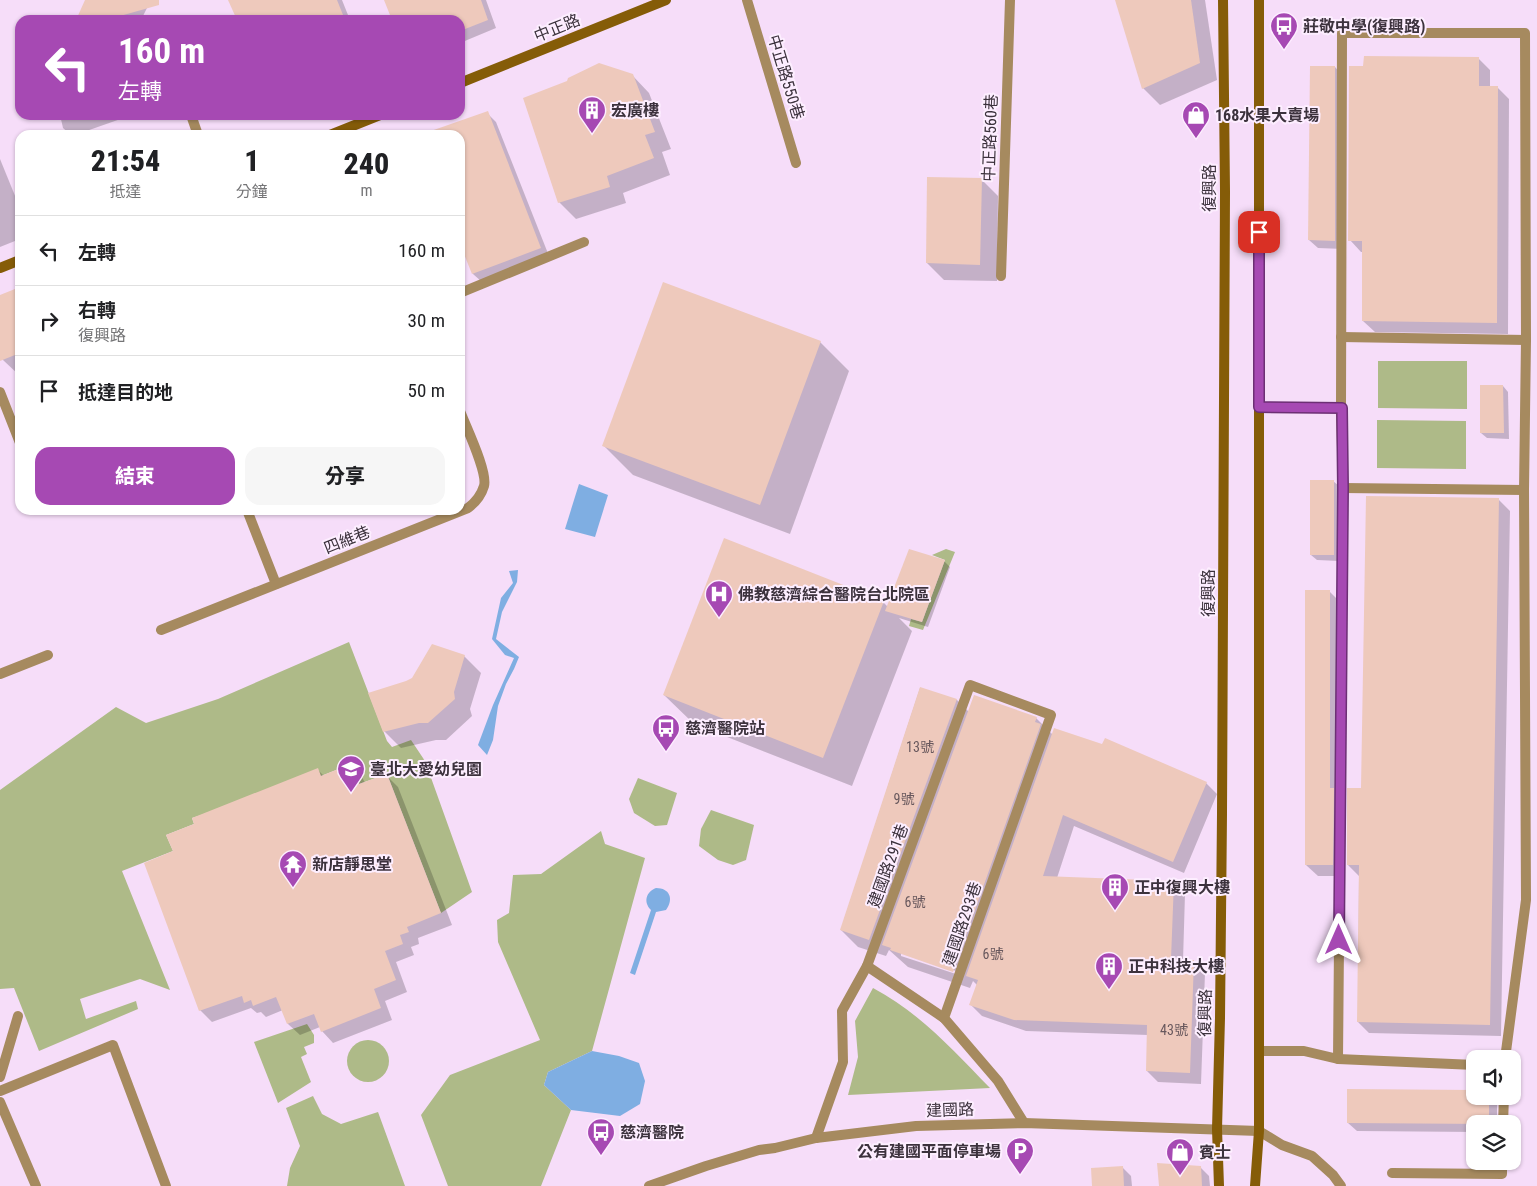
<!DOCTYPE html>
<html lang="zh-TW">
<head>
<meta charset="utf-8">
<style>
	body { margin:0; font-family:"Roboto Condensed","Noto Sans TC",sans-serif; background:#f6f6f6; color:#202124; height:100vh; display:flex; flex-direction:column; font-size:19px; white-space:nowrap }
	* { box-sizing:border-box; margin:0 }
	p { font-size:16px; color:#757577 }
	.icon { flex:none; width:28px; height:28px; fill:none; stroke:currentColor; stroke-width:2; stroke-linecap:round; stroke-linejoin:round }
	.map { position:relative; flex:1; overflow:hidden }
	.drawer { position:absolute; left:15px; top:130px; width:450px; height:385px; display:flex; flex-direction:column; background:#fff; border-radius:15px; box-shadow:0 1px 4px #0004 }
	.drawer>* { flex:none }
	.hud { position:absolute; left:15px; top:15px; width:450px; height:105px; border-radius:15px; box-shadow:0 1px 4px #0004; background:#a649b3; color:#fff; overflow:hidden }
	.controls { position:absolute; left:1466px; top:1050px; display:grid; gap:10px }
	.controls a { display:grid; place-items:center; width:55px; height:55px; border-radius:10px; background:#fff; box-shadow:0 1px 4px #0004; font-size:25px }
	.pin { position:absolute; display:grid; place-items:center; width:42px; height:42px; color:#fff; margin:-21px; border-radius:10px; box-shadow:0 2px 8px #0006 }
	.me { position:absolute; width:55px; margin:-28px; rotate:0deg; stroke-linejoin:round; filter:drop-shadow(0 0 4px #0008) }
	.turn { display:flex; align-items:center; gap:18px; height:105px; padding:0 20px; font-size:22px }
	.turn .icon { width:65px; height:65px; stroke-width:2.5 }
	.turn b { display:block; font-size:35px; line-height:42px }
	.eta { display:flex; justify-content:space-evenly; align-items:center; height:85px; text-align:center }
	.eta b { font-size:30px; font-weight:800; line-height:35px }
	.primary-button { display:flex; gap:10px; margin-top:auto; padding:10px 20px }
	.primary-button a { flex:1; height:58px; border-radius:15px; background:#a649b3; color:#fff; font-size:20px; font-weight:800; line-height:58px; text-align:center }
	.primary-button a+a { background:#f6f6f6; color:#202124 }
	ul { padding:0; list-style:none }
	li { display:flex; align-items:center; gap:15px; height:70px; padding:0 20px; border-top:1px solid #e0e0e0 }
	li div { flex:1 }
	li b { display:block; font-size:19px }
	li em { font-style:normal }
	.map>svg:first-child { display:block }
	.green { fill:#aeba88 }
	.water { fill:#7faee2 }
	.shadow { fill:#0003; fill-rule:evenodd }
	.building { fill:#eec9bc }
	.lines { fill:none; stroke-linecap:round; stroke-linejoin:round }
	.lane { stroke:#a68a5f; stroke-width:10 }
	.street { stroke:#a68a5f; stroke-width:10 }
	.secondary { stroke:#855c08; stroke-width:10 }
	.route-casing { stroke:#6c2f74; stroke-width:12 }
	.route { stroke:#a649b3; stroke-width:9 }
	.labels { text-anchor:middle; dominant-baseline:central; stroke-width:4; stroke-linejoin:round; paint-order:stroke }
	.number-label { font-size:14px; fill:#68585d }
	.poi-label { font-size:16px; font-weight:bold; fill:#3c323d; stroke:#fdeeff; text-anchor:start }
	.street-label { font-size:16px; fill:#3c323d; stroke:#fdeeff }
</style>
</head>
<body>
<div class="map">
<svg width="1537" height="1186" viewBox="0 0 1537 1186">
	<rect width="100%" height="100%" fill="#f6ddf9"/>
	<g class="green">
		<polygon points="1378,361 1467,361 1467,409 1378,408"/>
		<polygon points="1377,420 1466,421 1466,469 1377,468"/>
		<polygon points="946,549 955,552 923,630 909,626 911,619 922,622 945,560 932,555"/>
		<polygon points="349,642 387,741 392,747 411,740 425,761 472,892 441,913 387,774 359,784 351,764 321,776 192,818 194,824 166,835 173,851 122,871 170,990 140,979 80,999 86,1019 136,1001 138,1009 39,1051 14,988 0,989 0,790 116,707 146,723 218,699"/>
		<polygon points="638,778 677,793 667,825 655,826 634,813 629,799"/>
		<polygon points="711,810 754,825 746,860 733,865 718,860 699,846 701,829"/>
		<polygon points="601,831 605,844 645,858 592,1051 548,1072 544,1085 571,1110 541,1186 448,1186 421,1115 450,1075 540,1040 498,942 497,920 509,913 513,875 541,874"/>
		<path d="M873 988C919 1012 954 1051 990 1088L848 1095 858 1057 855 1021Z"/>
		<polygon points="307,1024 314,1035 314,1043 304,1047 307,1054 301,1057 311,1082 278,1103 254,1042"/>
		<circle cx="368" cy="1061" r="21"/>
		<polygon points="313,1096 322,1114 341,1124 378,1112 405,1186 287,1186 290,1168 300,1146 286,1108"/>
	</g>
	<g class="water">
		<polygon points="579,484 608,495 595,537 565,529"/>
		<polygon points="518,570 517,582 502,612 496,639 519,657 514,669 506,684 498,706 493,740 487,755 478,745 493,705 514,658 505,655 492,639 501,598 513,583 509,571"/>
		<path d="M656 888C670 888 674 899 666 910L656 912 635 975 630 973 651 910C643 902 646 892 656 888Z"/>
		<polygon points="592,1051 619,1056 639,1063 645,1081 640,1104 620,1116 571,1110 544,1085 548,1072"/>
	</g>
	<g class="shadow">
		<polygon points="86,0 151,0 141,20 77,20"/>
		<polygon points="230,0 342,0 350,20 238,20"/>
		<polygon points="386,0 486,0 496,28 460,43 460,20 393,20"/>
		<polygon points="1117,0 1205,0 1217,80 1160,105 1143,88"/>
		<polygon points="1478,58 1490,70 1490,87 1497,87 1509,99 1508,334 1375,332 1363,321 1364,252 1361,252 1350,240"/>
		<polygon points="1335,67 1343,76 1343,249 1318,248 1309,240"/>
		<polygon points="632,75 649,93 671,149 662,152 670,175 623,193 626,203 576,219 559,202"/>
		<polygon points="487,113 496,122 549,256 482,282 473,274 463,248 460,249 460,135 423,135"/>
		<polygon points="60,115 132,115 75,135 71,135 63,128"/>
		<polygon points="0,159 20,208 20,239 0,247"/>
		<polygon points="981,179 998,196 997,281 944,280 927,263"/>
		<polygon points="20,288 20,376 3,360 0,352 0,297"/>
		<polygon points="820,342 849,371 790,534 633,475 604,446"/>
		<polygon points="1503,386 1508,392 1509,439 1487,438 1481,433"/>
		<polygon points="1333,481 1339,486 1339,561 1317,560 1311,555"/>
		<polygon points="1499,500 1510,511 1501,1036 1369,1033 1358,1022 1359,876 1348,865"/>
		<polygon points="944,561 950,567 928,627 899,618 912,631 852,786 694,724 664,695 883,602 888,607"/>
		<polygon points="1330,592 1341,603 1344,876 1318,876 1306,865"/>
		<polygon points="464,656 481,673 470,709 472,716 446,740 436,740 401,748 384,731 406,682"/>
		<path d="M920 688 957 700 969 712 1036 718 1053 735 1206 783 1217 794 1184 873 1074 826 1057 878 1173 882 1185 894 1183 961 1194 962 1205 973 1201 1084 1158 1082 1147 1071 1148 1035 1026 1031 982 1016 971 1005 977 985 973 981 970 988 908 967 889 950 886 956 858 947 841 930ZM901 953 959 972V975L901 956Z"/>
		<polygon points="351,765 362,777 365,783 386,775 398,787 452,925 418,938 419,944 411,947 414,955 396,962 407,992 385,1001 392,1020 333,1043 322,1031 320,1027 300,1035 288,1024 283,1010 266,1017 261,1012 257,1013 251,1008 212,1022 200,1010 174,852 318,770 324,776"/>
		<polygon points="1475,1092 1475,1096 1493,1096 1497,1101 1497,1124 1475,1124 1475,1132 1357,1131 1348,1123"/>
		<polygon points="1200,1167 1209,1176 1210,1186 1160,1186"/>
		<polygon points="1123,1168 1131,1176 1132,1186 1094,1186"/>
	</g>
	<g class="building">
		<polygon points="85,0 159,0 159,5 120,16 121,20 76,20"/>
		<polygon points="228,0 337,0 345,20 237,20"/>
		<polygon points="384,0 481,0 488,20 460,31 460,20 392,20"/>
		<polygon points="1115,0 1191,0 1200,63 1142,89"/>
		<polygon points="1364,56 1479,57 1479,86 1498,86 1497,323 1362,321 1362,241 1348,241 1349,66 1363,66"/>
		<polygon points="599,63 633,74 655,132 645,135 654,158 607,176 610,187 558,203 523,98 567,81 568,78"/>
		<polygon points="1310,66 1335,66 1335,241 1308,240"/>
		<polygon points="488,111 541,248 472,274 460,244 460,135 428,135 428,132"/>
		<polygon points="927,177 982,178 980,265 926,263"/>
		<polygon points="663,282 821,341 760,505 602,446"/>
		<polygon points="20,287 20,353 0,361 0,295"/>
		<polygon points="1480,385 1503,385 1504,433 1480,433"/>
		<rect x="1310" y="480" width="24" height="75"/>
		<polygon points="1366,496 1499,498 1490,1025 1357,1022 1359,865 1347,865 1347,788 1361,788"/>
		<polygon points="724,538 884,601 823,758 663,695"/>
		<polygon points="909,549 945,560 922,622 885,611"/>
		<polygon points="1305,590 1330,590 1330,788 1334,788 1333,865 1305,865"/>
		<polygon points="432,644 465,655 454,692 455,699 428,723 419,723 383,732 368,693 406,681 412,678"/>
		<polygon points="920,687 957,699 869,940 840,930"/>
		<polygon points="974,695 1037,717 1035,722 1041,724 953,972 890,950 891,948 882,945"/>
		<polygon points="1054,728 1102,744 1105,738 1207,782 1173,862 1063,815 1043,876 1174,881 1171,959 1194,960 1190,1073 1146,1071 1147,1025 1014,1020 969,1005 978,980 966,976"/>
		<polygon points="351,764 359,784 387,774 441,913 407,927 409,932 400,935 403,944 385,951 396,980 374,989 381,1008 321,1032 314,1014 287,1024 276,997 253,1006 251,1000 244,1003 242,996 199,1011 144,863 173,851 166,835 194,824 192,818 318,768 321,776"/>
		<polygon points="1347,1089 1475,1090 1475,1096 1489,1096 1489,1124 1347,1123"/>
		<polygon points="1157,1163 1201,1166 1202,1186 1159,1186"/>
		<polygon points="1123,1166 1124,1186 1092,1186 1091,1168"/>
	</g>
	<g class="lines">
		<g class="lane">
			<polyline points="747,0 796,163"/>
			<polyline points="191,115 198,135"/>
			<polyline points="1001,276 1010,0"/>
			<polyline points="460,293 584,242"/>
			<polyline points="1341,337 1526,340"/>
			<polyline points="0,392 20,443"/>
			<polyline points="1259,407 1341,408"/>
			<polyline points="1343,488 1524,490"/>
			<polyline points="247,510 276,584"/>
			<path d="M161 630 468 508C476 502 481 496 484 486 488 472 466 427 460 411"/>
			<polyline points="0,674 48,655"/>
			<polyline points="867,966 944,1018"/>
			<polyline points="1259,1051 1304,1051 1338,1059 1475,1065"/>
			<polyline points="1338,1059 1343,488 1341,408 1342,33 1525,33 1526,340 1524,490 1526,900 1505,1059"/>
			<polyline points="0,1077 18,1016"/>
			<polyline points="0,1091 113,1045 166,1186"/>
			<polyline points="0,1102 36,1186"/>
			<polyline points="1503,1124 1504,1096"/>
			<polyline points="1259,1131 1282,1145 1312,1156 1333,1175 1341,1186"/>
			<polyline points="816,1138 843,1062 842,1011 867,966 970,685 1051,715 944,1018 998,1081 1024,1123"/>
			<polyline points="1392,1173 1502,1174 1502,1161"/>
		</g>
		<polyline class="street" points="649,1186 706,1166 759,1150 775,1148 816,1138 916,1126 1024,1123 1259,1131"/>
		<g class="secondary">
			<polyline points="460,83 666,0"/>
			<polyline points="330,135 380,115"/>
			<polyline points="0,268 20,260"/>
			<polyline points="1219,1186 1217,1129 1220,1018 1222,814 1225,192 1223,0"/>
			<polyline points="1255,1186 1259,1131 1259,0"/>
		</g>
	</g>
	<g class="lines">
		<g class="route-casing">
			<polyline id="route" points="1259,232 1259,407 1342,408 1343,488 1339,940"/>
		</g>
		<use href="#route" class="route"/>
	</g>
	<defs>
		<g id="bus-pin" transform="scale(1.4375)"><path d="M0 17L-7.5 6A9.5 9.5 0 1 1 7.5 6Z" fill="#a649b3" stroke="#fdeeff"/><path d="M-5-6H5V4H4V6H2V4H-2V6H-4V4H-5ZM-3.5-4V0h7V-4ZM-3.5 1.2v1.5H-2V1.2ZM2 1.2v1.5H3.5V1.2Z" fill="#fff"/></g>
		<g id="building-pin" transform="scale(1.4375)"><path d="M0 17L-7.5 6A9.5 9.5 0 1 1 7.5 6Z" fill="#a649b3" stroke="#fdeeff"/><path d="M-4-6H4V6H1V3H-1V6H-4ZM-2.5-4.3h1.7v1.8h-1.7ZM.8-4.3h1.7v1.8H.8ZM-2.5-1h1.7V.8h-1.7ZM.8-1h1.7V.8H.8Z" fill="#fff"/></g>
		<g id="shop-pin" transform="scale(1.4375)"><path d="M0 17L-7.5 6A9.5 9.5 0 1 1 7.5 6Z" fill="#a649b3" stroke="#fdeeff"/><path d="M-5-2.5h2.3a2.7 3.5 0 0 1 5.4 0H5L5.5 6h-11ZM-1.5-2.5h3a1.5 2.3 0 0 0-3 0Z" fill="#fff"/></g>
		<g id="hospital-pin" transform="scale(1.4375)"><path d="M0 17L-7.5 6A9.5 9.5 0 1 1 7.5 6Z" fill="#a649b3" stroke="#fdeeff"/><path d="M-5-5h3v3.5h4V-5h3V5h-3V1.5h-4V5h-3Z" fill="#fff"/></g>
		<g id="school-pin" transform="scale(1.4375)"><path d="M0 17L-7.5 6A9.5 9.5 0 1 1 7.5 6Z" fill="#a649b3" stroke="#fdeeff"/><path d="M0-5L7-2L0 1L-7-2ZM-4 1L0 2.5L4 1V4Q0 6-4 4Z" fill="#fff"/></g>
		<g id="temple-pin" transform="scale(1.4375)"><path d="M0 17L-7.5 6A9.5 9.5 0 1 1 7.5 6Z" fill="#a649b3" stroke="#fdeeff"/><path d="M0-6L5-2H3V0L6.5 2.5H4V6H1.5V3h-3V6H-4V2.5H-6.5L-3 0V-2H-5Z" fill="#fff"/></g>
		<g id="parking-pin" transform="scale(1.4375)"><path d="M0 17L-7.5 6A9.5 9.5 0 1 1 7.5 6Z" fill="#a649b3" stroke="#fdeeff"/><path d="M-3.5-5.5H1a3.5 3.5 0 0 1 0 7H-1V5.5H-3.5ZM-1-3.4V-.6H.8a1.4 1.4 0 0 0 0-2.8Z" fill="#fff"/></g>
	</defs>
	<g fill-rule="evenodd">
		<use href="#bus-pin" x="1284" y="26"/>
		<use href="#building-pin" x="592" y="110"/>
		<use href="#shop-pin" x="1196" y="115"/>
		<use href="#hospital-pin" x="719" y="594"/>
		<use href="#bus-pin" x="666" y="728"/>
		<use href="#school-pin" x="351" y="769"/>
		<use href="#temple-pin" x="293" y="864"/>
		<use href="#building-pin" x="1115" y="887"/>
		<use href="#building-pin" x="1109" y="966"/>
		<use href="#bus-pin" x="601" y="1132"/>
		<use href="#parking-pin" x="1020" y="1151"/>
		<use href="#shop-pin" x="1180" y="1152"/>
	</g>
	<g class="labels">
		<g class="number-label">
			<text x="920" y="747">13號</text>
			<text x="904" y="799">9號</text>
			<text x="915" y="902">6號</text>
			<text x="993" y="954">6號</text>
			<text x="1174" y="1030">43號</text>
		</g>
		<g class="poi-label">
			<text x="1303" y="26">莊敬中學(復興路)</text>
			<text x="611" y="110">宏廣樓</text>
			<text x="1215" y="115">168水果大賣場</text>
			<text x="738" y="594">佛教慈濟綜合醫院台北院區</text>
			<text x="685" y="728">慈濟醫院站</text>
			<text x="370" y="769">臺北大愛幼兒園</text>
			<text x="312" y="864">新店靜思堂</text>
			<text x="1134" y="887">正中復興大樓</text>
			<text x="1128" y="966">正中科技大樓</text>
			<text x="620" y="1132">慈濟醫院</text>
			<text x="1001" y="1151" text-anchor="end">公有建國平面停車場</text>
			<text x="1199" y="1152">賓士</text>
		</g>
		<g class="street-label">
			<text transform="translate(557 28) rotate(-22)">中正路</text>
			<text transform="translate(786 77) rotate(73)">中正路550巷</text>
			<text transform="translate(990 138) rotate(-88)">中正路560巷</text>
			<text transform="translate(1209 188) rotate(-90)">復興路</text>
			<text transform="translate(347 540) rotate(-22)">四維巷</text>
			<text transform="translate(1208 593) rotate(-90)">復興路</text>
			<text transform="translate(888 866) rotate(-70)">建國路291巷</text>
			<text transform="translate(962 924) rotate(-71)">建國路293巷</text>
			<text transform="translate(1205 1013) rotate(-89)">復興路</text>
			<text transform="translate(950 1110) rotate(-2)">建國路</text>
		</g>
	</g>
</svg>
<div class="controls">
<a><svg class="icon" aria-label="sound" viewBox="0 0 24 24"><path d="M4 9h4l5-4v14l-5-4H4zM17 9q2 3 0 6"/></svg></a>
<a><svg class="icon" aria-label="layers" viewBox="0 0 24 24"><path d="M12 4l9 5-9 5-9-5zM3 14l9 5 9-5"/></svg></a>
</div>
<div class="pin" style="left:1259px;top:232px;background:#d93025"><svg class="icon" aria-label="arrive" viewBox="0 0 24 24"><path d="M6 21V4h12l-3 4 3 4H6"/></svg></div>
<svg class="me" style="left:1339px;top:940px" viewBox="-20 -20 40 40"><path d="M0-17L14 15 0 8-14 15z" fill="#a649b3" stroke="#fff" stroke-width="4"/></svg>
<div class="hud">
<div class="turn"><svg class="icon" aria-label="left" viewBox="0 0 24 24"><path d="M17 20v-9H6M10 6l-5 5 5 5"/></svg><div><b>160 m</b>左轉</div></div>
</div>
<section class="drawer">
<div class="eta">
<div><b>21:54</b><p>抵達</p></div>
<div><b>1</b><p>分鐘</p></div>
<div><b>240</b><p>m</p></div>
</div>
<ul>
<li><svg class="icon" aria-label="left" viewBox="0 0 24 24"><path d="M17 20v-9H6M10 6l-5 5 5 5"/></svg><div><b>左轉</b></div><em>160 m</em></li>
<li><svg class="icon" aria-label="right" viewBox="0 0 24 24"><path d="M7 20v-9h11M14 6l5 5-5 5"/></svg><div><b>右轉</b><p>復興路</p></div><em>30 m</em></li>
<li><svg class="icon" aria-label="arrive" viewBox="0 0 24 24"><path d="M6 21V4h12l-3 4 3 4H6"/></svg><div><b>抵達目的地</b></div><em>50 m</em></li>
</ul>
<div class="primary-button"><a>結束</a><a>分享</a></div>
</section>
</div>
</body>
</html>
